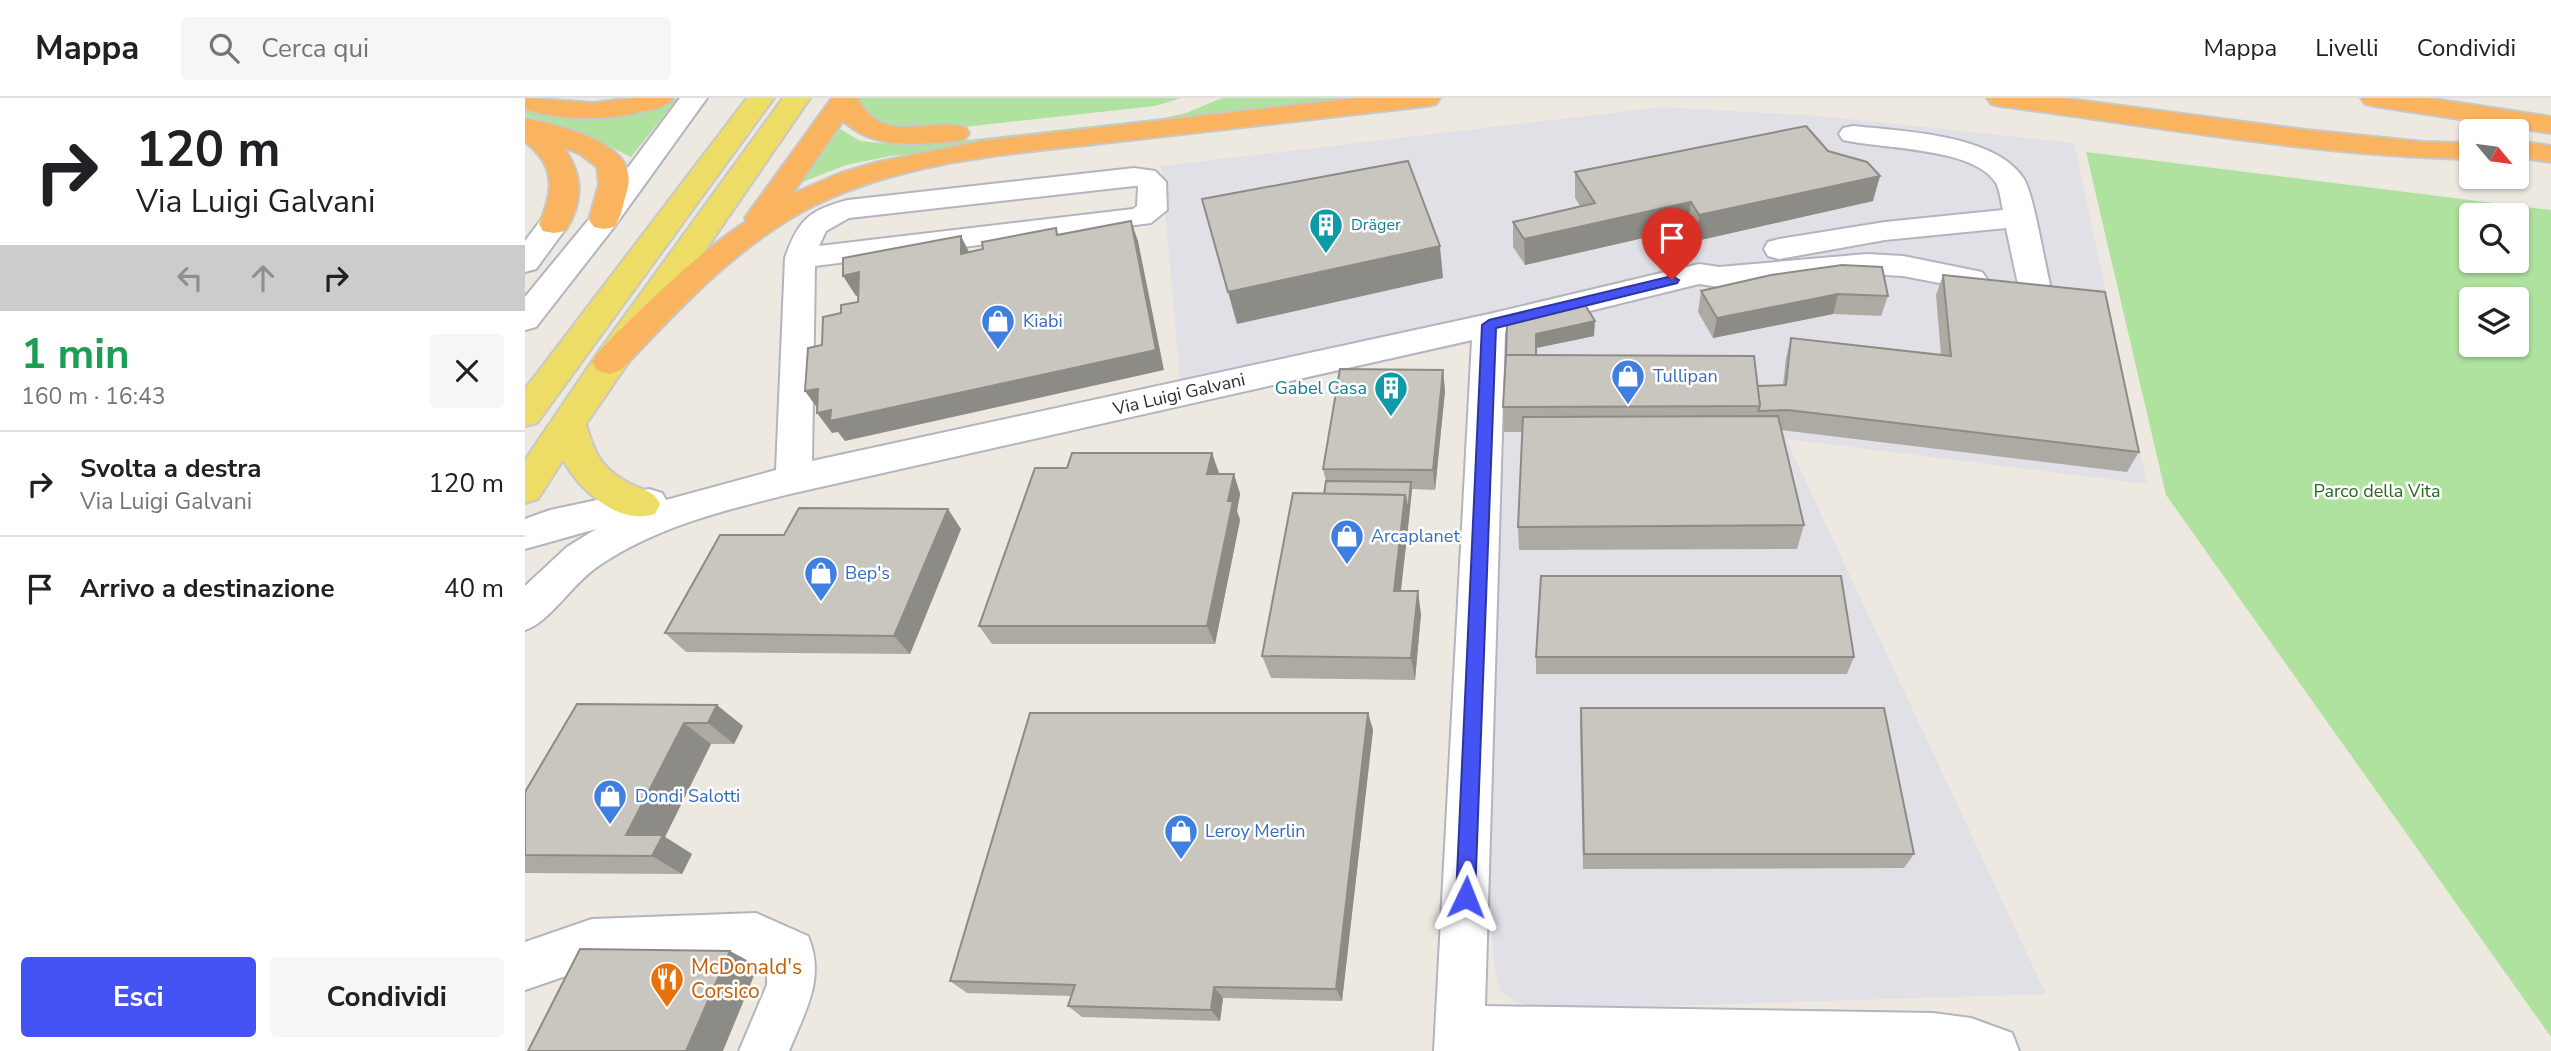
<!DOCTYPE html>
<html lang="it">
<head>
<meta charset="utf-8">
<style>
	body { margin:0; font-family:"Nunito Sans",sans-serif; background:#f6f6f6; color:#202124; height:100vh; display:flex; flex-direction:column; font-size:26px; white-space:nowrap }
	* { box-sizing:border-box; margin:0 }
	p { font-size:23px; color:#757577 }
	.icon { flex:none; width:38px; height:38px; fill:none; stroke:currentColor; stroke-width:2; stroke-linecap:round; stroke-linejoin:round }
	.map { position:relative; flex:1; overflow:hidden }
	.drawer { display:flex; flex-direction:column; background:#fff; width:525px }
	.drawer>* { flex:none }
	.guide { background:#fff; color:#202124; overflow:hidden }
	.needle { width:46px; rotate:119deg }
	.fabs { position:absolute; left:1934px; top:21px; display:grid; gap:14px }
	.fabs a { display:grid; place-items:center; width:70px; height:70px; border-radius:7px; background:#fff; box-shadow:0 2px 5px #0004; font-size:35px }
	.pin { position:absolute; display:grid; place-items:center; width:60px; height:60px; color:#fff; margin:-72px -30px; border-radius:50% 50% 50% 0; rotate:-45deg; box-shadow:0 0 7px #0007 }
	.pin .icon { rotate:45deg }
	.me { position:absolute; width:77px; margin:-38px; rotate:2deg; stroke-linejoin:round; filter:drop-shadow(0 0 5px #0008) }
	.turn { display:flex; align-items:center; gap:24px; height:147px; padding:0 21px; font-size:32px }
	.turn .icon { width:91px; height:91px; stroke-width:2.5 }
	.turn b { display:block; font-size:49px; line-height:60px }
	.lanes { display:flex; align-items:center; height:66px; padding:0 21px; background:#0003; justify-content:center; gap:35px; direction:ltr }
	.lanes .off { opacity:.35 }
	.round { display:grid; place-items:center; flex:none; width:74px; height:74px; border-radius:7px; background:#f6f6f6 }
	.summary { display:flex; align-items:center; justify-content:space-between; height:119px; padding:0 21px }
	h1 { font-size:42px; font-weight:700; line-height:52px; color:#1e9e55 }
	.action { display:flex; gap:14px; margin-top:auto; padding:14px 21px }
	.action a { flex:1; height:80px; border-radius:7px; background:#4553f5; color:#fff; font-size:28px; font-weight:700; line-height:80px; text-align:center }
	.action a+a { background:#f6f6f6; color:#202124 }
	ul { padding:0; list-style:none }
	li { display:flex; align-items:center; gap:21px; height:105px; padding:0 21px; border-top:2px solid #e0e0e0 }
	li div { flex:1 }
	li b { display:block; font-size:26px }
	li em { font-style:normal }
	header { display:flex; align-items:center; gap:42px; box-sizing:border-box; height:98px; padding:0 35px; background:#fff; border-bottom:2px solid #e0e0e0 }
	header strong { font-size:33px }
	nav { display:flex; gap:38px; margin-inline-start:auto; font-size:24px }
	.search { width:490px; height:63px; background:#f6f6f6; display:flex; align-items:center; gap:18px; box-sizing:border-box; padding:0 24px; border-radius:7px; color:#757577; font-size:26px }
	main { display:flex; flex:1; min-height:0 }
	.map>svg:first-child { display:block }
	.industrial { fill:#e2e0e7 }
	.green { fill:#aee29e; fill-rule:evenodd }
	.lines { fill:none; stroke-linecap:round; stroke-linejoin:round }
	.minor-casing { stroke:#b3b4bf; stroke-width:4 }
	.major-casing { stroke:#c8c8c8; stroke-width:4 }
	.highway-casing { stroke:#c8c8c8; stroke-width:4 }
	.minor { fill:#fff; fill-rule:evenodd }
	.major { fill:#eddc65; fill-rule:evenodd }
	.highway { fill:#fab35e; fill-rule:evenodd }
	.wall { fill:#adaaa4 }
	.shaded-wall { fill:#8d8b86 }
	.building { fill:#c9c6bf; stroke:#8d8b86; stroke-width:2 }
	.route { fill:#4553f5; stroke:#2d369f; stroke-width:2 }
	.labels { text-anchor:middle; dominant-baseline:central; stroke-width:5; stroke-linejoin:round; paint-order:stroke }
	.far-culture-label { font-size:16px; fill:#0d838f; stroke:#fff; text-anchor:start }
	.shop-label { font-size:18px; fill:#366cbe; stroke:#fff; text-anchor:start }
	.culture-label { font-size:18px; fill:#0d838f; stroke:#fff; text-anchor:end }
	.street-label { font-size:18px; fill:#2d2d2d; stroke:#fff }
	.park-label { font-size:18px; fill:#24691d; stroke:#fff }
	.near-food-label { font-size:21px; fill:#c56008; stroke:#fff; text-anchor:start }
</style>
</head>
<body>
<header>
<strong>Mappa</strong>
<div class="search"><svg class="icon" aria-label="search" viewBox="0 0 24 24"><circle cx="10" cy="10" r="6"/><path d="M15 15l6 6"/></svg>Cerca qui</div>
<nav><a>Mappa</a><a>Livelli</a><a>Condividi</a></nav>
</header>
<main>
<section class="drawer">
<div class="guide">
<div class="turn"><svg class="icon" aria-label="right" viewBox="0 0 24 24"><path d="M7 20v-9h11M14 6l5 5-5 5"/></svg><div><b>120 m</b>Via Luigi Galvani</div></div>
<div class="lanes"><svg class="icon off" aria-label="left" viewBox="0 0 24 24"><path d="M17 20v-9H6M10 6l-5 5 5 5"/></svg><svg class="icon off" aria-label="ahead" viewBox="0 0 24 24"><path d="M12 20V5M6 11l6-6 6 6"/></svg><svg class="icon" aria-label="right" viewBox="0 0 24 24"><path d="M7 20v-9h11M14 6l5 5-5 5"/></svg></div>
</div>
<div class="summary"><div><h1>1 min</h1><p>160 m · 16:43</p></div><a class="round"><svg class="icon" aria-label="close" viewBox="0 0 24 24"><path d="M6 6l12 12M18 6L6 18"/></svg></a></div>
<ul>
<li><svg class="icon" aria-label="right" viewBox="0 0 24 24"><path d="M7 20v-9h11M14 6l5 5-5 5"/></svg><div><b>Svolta a destra</b><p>Via Luigi Galvani</p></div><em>120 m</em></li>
<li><svg class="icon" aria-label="arrive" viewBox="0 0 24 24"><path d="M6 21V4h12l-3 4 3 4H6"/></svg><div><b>Arrivo a destinazione</b></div><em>40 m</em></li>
</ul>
<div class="action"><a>Esci</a><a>Condividi</a></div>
</section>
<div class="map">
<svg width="2026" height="953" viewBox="0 0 2026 953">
	<rect width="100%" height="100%" fill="#eee9e0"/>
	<polygon class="industrial" points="1138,9 1295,18 1549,45 1622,386 1261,341 1521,896 1050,911 1021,910 990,904 975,893 969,867 963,781 973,240 657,306 636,68"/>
	<g class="green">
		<path d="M153 0 106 59 65 39 0 17V10C52 27 102 20 153 0Z"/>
		<polygon points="334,0 656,0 630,8 402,33 361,30 333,10"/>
		<polygon points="697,0 861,0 365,58 321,67 275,85 315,31 335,43 387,48 638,20 661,15"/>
		<path d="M1561 54 2026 112V939L1641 397ZM1946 117H1992V163H1946ZM1946 201H1992V247H1946Z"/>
	</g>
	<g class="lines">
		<g class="minor-casing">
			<g id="minor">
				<polygon points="155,0 182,0 89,129 11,229 0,232 0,199 69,115"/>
				<path d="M1328 28C1375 33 1471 36 1499 81 1509 98 1519 163 1525 186L1520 193 1509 196 1498 193 1493 186 1481 130 1360 142 1254 161 1243 158 1239 151 1243 144 1254 141 1360 124 1478 112C1476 104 1475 92 1471 85 1449 49 1356 51 1318 42L1314 36 1318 30Z"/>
				<path d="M609 70 630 73 641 84 642 112 626 125 290 168 287 363 964 216 1174 166 1194 169 1342 156 1378 158 1457 174 1462 181 1457 188 1446 191 1378 178 1342 176 1194 189 1174 186 980 234 960 908 1408 915 1446 920 1487 935 1494 953H909L947 242 269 395C200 412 132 428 72 469 47 486 25 524 0 532V488L42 449 71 431 0 451V421L25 412 124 391 137 395 141 402 251 372 260 160C273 122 284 112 323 102ZM609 88H613L612 108 608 111 294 148 301 133 324 120Z"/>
				<polygon points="29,117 40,119 44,126 11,171 0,174 0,143 18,119"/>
				<path d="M231 815 283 838C301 881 280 913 264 953H214L242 887V869L229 863 67 869 0 892V844L67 821Z"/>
			</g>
		</g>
		<g class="major-casing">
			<g id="major">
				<polygon points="222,0 249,0 12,325 0,328 0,291"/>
				<path d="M258 0H285L61 326C70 358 78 373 110 388 122 393 129 394 135 406L130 416C93 428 54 391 38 362L13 401 0 405V362L72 256Z"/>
			</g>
		</g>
		<g class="highway-casing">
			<g id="highway">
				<path d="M0 0 68 5 108 0H148C142 9 130 11 119 13 79 23 40 23 0 11Z"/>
				<path d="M307 0H334L333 2C360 48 400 19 440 29L444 35 440 41 430 43C391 47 349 51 318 23L267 96 316 75 353 64 457 43 832 0H915L911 6 902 8C797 20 692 32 587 44 485 56 381 62 288 108 213 146 153 212 96 272L84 276 72 272 67 264C77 247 94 234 107 220 143 185 180 151 222 123L220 120 225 113Z"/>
				<path d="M1462 0H1536L1781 32 1899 44 1946 45V61C1790 58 1629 28 1475 8L1466 6Z"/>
				<polygon points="1836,0 1902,0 2026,19 2026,35 1849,8 1840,6"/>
				<path d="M0 20C29 27 97 41 103 75 105 84 102 94 99 103 97 112 95 121 89 129L79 131 69 129 64 122 74 86 72 69 55 56 38 49C58 76 59 104 40 133L29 135 18 133 14 126C29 94 31 67 0 44Z"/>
				<polygon points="1992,43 2026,48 2026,64 1992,59"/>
			</g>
		</g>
		<use href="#minor" class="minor"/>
		<use href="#major" class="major"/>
		<use href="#highway" class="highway"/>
	</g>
	<g class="wall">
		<polygon points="1050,74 1348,103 1171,143 1162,130 1000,167 988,149 988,124 1055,108 1050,100"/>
		<polygon points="1246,177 1363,198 1356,218 1308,216 1188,240 1173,214 1176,193"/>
		<polygon points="1418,177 1614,354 1602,374 1256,332 1279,427 1272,451 994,452 993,429 997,334 979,334 978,309 982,226 1069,238 1011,250 1011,257 1232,288 1258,287 1261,260 1266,240 1416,257 1411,197"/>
		<polygon points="918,272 920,293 910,392 887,391 876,493 896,516 890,582 746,580 737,558 799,396 801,383 798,371"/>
		<polygon points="687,355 693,376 709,376 715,396 712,413 715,422 690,546 467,546 454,528 542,370"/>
		<polygon points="436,431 385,556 161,554 140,535 259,437"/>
		<polygon points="1011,559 1329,559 1322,576 1011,576"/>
		<polygon points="52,606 218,628 209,646 186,646 140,739 167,756 157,776 0,775 0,694"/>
		<polygon points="1056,610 1389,756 1379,770 1058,771 1055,627"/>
		<polygon points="843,615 848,632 817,903 698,900 695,923 557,919 543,908 546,898 442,895 425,883"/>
	</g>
	<g class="shaded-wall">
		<polygon points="1355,78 1348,103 1171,143 1174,117"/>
		<polygon points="1166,104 1162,130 1000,167 999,141"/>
		<polygon points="606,123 613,143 639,272 320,343 313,334 307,335 292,315"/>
		<polygon points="436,138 446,158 436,156"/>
		<polygon points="915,148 918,180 712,226 703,194"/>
		<polygon points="334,174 346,195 331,198 318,178"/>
		<polygon points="1313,196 1308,216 1188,240 1192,220"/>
		<polygon points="1070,223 1069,238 1011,250 1011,236"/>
		<polygon points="918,272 920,293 910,392 908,372"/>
		<polygon points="293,291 295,314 280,293"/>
		<polygon points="687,355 694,375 689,396 682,376"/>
		<polygon points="709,376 715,396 712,413 715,422 690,546 682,528 703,403"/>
		<polygon points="886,384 887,391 884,421 873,516 869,493 880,397"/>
		<polygon points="423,411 436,431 385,556 369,538"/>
		<polygon points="893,493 896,516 890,582 886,560"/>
		<polygon points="192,607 218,628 209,646 183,625"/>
		<polygon points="843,615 848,632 817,903 811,891"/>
		<polygon points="159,625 186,646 140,739 167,756 157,776 127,758 101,737"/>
		<polygon points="205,853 233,868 198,953 161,953"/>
		<polygon points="689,889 698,900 695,923 686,912"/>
	</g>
	<g class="building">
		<polygon points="1281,28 1303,53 1342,64 1355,78 1174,117 1166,104 999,141 988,124 1070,105 1050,74"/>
		<polygon points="883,63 915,148 703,194 677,101"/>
		<polygon points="606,123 631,252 305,323 306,312 292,315 293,291 280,293 283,250 297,247 298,219 316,215 316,207 333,204 334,174 318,178 318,160 436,138 436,156 458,151 457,144 531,130 532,137"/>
		<polygon points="1317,167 1357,169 1363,198 1313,196 1192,220 1176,193 1246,177"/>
		<polygon points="1418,177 1580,194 1614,354 1263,312 1233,313 1235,308 1232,288 1261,287 1266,240 1426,258"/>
		<polygon points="1060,207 1070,223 1011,236 1011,257 981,257 982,226"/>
		<polygon points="981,257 1229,258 1235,308 978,309"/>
		<polygon points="815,271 918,272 908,372 798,371"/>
		<polygon points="1253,318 1279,427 993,429 998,319"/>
		<polygon points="547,355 687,355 682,376 709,376 703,403 708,403 682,528 454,528 510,370 542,370"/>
		<polygon points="801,383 886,384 883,414 880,397 799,396"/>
		<polygon points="768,395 880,397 869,493 893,493 886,560 737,558"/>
		<polygon points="274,410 423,411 369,538 140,535 195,437 259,437"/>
		<polygon points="1016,478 1316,478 1329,559 1011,559"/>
		<polygon points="52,606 192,607 183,625 159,625 101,737 138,737 127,758 0,757 0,694"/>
		<polygon points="1056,610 1359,610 1389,756 1059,756"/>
		<polygon points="505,615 843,615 811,891 689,889 686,912 543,908 550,887 425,883"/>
		<polygon points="55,851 205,853 161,953 3,953"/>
	</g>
	<polygon class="route" points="1147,178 1154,182 1152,185 971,230 950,799 948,805 941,808 934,805 931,799 957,227 964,222"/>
	<defs>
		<g id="building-pin" transform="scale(1.75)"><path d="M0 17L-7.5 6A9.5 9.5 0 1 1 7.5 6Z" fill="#0f9aa8" stroke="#fff"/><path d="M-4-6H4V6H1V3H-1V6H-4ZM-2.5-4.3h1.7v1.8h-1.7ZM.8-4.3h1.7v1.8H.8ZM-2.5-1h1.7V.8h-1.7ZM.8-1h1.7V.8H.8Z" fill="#fff"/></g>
		<g id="shop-pin" transform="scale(1.75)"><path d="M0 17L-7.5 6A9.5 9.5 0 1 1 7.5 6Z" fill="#3f7fe0" stroke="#fff"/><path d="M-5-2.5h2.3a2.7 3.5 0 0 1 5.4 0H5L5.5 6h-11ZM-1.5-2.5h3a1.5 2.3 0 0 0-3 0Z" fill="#fff"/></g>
		<g id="restaurant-pin" transform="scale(1.75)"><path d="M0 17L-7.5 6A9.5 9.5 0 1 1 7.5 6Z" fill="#e8710a" stroke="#fff"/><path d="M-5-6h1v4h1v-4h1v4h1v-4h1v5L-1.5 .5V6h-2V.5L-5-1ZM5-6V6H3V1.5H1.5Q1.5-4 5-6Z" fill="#fff"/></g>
	</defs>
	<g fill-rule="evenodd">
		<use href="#building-pin" x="801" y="127"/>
		<use href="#shop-pin" x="473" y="223"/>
		<use href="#shop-pin" x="1103" y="278"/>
		<use href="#building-pin" x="866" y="290"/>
		<use href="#shop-pin" x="822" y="438"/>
		<use href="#shop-pin" x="296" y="475"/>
		<use href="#shop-pin" x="85" y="698"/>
		<use href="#shop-pin" x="656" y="733"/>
		<use href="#restaurant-pin" x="142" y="881"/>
	</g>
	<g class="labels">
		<g class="far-culture-label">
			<text x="826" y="127">Dräger</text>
		</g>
		<g class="shop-label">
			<text x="498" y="223">Kiabi</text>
			<text x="1128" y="278">Tullipan</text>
			<text x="846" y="438">Arcaplanet</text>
			<text x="320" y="475">Bep's</text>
			<text x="110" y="698">Dondi Salotti</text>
			<text x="680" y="733">Leroy Merlin</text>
		</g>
		<g class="culture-label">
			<text x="842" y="290">Gabel Casa</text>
		</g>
		<g class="street-label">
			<text transform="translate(654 296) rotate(-13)">Via Luigi Galvani</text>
		</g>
		<g class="park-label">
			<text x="1852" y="393">Parco della Vita</text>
		</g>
		<g class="near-food-label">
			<text x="166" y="869">McDonald's<tspan x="166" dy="24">Corsico</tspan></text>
		</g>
	</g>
</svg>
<div class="fabs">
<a><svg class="needle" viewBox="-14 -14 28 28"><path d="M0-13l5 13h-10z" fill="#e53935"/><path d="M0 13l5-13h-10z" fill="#757577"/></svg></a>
<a><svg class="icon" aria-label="search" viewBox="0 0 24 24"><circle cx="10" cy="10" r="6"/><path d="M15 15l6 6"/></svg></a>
<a><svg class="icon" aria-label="layers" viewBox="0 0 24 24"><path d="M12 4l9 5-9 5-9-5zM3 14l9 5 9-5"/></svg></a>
</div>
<div class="pin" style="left:1147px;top:182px;background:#d93025"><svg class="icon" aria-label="arrive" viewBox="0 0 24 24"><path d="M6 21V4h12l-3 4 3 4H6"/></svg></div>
<svg class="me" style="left:941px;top:799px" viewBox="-20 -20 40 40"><path d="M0-17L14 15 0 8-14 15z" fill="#4553f5" stroke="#fff" stroke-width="4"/></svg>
</div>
</main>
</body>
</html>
